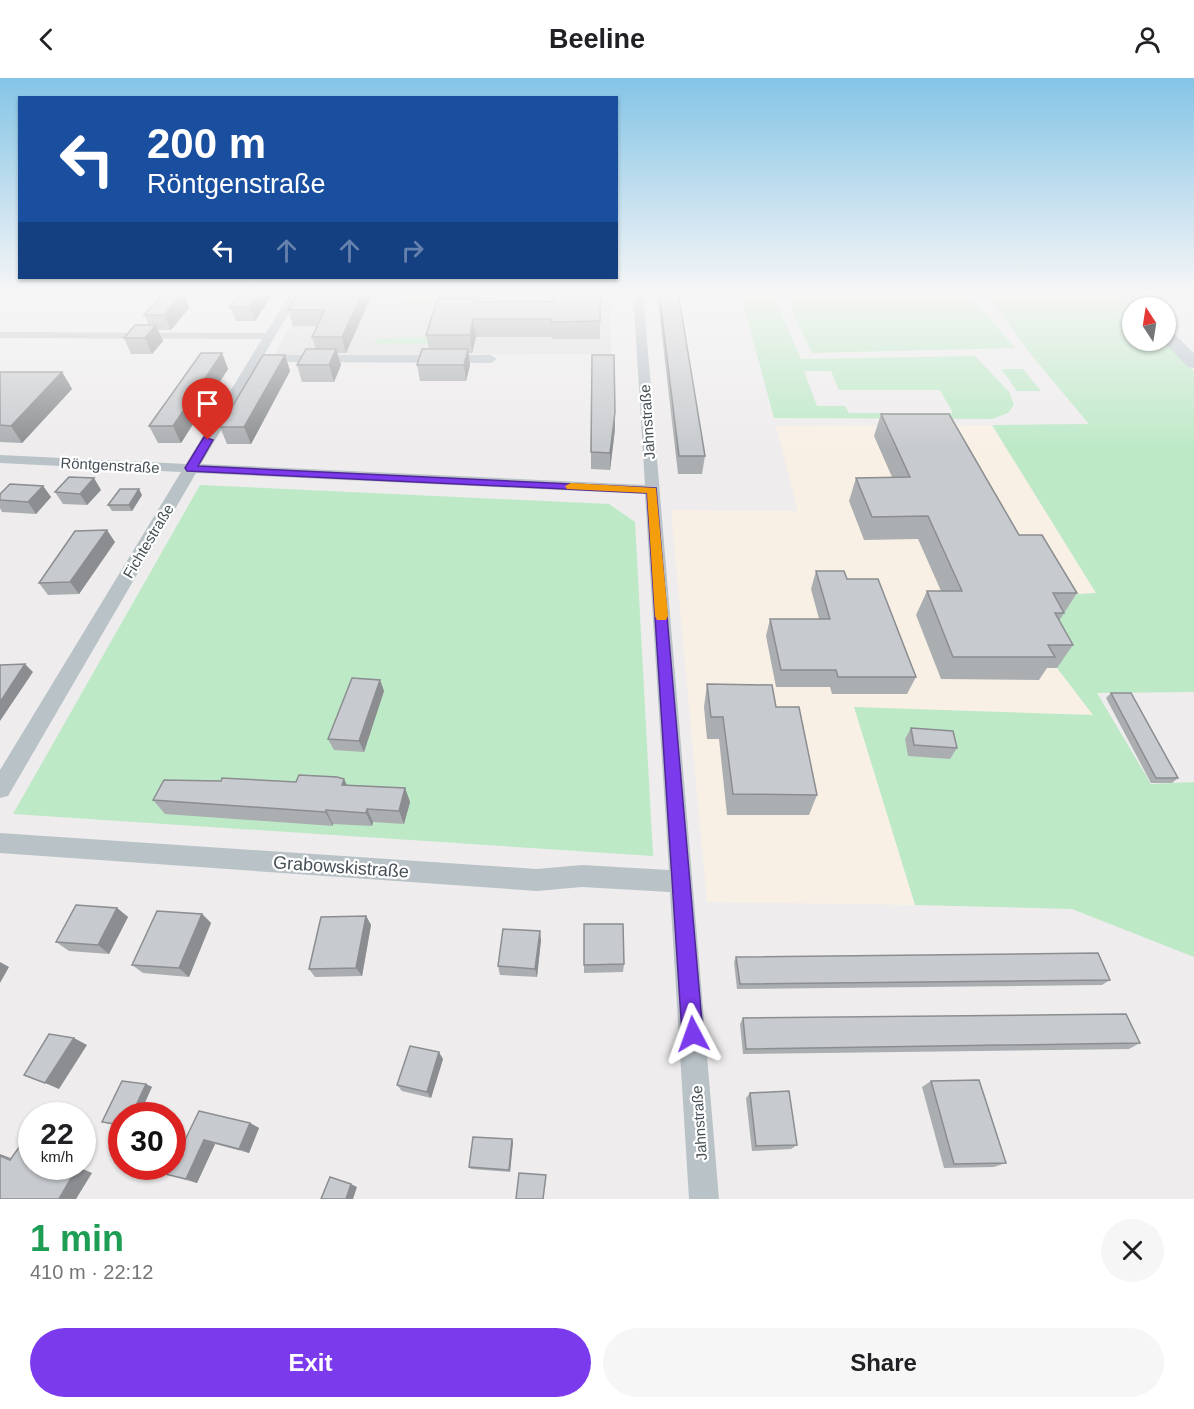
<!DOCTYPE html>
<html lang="en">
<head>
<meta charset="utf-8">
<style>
	body { margin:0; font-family:Arial,sans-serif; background:#f6f6f6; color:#202124; height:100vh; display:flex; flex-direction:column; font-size:22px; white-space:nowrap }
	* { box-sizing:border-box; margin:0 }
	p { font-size:20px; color:#757577 }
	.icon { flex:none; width:33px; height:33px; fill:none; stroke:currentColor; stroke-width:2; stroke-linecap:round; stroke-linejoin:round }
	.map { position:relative; height:1121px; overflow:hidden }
	.sheet { display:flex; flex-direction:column; background:#fff; flex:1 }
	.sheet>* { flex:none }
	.banner { position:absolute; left:18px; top:18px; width:600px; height:183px; border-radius:0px; box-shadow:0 2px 4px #0004; background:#1a4fa0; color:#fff; overflow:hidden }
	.needle { width:39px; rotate:348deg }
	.tools { position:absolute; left:1122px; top:219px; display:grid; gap:12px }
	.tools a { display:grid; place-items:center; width:54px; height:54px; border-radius:50%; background:#fff; box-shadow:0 2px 4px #0004; font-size:30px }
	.speed { position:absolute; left:18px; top:1024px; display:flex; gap:12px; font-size:30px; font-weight:700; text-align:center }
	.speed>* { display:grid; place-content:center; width:78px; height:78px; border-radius:50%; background:#fff; box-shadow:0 2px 4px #0004; line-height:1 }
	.speed small { font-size:15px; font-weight:400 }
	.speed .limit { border:9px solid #d22; background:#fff; color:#111 }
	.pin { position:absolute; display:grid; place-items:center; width:51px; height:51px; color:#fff; margin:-62px -26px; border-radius:50% 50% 50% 0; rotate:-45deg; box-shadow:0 0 6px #0007 }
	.pin .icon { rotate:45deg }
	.me { position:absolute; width:66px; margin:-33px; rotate:356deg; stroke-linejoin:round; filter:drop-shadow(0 0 4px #0008) }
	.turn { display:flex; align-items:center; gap:21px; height:126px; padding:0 30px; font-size:27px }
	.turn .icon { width:78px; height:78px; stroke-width:2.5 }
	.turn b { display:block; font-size:42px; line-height:51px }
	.lanes { display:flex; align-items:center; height:57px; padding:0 30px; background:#0003; justify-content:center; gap:30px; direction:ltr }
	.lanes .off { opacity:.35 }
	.round { display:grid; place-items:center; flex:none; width:63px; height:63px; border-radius:32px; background:#f6f6f6 }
	.headline { display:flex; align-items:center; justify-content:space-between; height:102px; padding:0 30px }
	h1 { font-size:36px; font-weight:600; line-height:45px; color:#1e9e55 }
	.button { display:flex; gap:12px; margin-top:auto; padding:12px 30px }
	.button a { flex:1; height:69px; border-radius:36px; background:#7c3aed; color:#fff; font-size:24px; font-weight:600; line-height:69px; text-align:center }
	.button a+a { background:#f6f6f6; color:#202124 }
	header { display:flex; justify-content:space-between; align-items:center; height:78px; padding:0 30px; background:#fff; font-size:27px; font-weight:600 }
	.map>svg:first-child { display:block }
	.commercial { fill:#f9f0e5 }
	.education { fill:#dfdddd }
	.green { fill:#bde9c7; fill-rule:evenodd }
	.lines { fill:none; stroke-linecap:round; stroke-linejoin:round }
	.street { fill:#b8c2c7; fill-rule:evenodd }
	.secondary { fill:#b9c5cc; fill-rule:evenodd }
	.wall { fill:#abaeb1 }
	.shaded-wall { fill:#8b8d90 }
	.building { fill:#c7cace; stroke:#8b8d90; stroke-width:1.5 }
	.route { fill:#7c3aed; stroke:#51269a; stroke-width:1.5 }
	.slow { fill:#f59e0b }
	.labels { text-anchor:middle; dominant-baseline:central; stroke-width:4.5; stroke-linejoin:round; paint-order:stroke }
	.street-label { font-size:15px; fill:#465157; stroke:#fff }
	.near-street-label { font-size:18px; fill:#465157; stroke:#fff }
</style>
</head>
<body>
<header><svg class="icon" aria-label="back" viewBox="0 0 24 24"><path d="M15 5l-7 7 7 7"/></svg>Beeline<svg class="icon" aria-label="person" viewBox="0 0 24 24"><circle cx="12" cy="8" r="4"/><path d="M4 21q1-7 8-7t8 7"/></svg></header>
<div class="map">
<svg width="1194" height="1121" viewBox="0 0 1194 1121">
	<rect width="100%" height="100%" fill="#eeecec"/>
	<polygon class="commercial" points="992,347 1096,515 1051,518 1057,590 1094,638 855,629 915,827 707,824 671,432 798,433 776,348"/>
	<polygon class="education" points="310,214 610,214 611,276 274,277"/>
	<g class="green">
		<polygon points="406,214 478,214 475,227 401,227"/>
		<polygon points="496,214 549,214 553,215 541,226 496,226 500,223"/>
		<path d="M740 214H772L801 281 975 278 1009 314 1014 327 1008 335 992 341 774 340ZM804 293H831L839 312H940L953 335H849L845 328H817Z"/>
		<polygon points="967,214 1015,270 812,275 783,215"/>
		<polygon points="985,214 1118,214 1132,230 1132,262 1164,263 1194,293 1194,614 1097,615 1151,706 1194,704 1194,879 1072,831 915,827 854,629 1093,637 1057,590 1050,518 1096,515 992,347 1089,346 1033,279"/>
		<polygon points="434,259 432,266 375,266 377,260"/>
		<polygon points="1001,291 1023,291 1041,313 1017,313"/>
		<polygon points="200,407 609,426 635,444 653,778 13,736"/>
	</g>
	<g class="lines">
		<polygon class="street" points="291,214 301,214 264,277 491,277 497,281 491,285 261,284 201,386 645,407 633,214 643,214 719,1121 689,1121 670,814 582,809 537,813 0,775 0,755 537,791 582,787 669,792 645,416 196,395 8,718 0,720 0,692 181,394 0,385 0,377 186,386 262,261 0,260 0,254 266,255"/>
		<g class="secondary">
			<polygon points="1116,214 1131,214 1145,230 1132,230 1132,233"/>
			<polygon points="1166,252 1172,254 1194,275 1194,290 1188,289 1162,262 1166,262"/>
		</g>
	</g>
	<g class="wall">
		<polygon points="241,214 274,214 255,243 236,243 230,229"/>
		<polygon points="299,214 373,214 346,275 337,275 341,287 334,304 302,304 297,287 316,271 312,259 317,248 293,248 288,232"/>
		<polygon points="600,214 600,261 552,261 552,259 476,259 472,275 468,275 470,287 466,303 420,303 417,287 429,271 426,257 478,220 479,224 553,224"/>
		<polygon points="657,214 678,214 705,378 702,396 678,396"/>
		<polygon points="189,230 171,252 158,252 163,263 152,276 131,276 124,260 149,247 144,237"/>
		<polygon points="222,275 228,291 181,365 158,365 149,348"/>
		<polygon points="285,277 290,293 251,366 227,366 220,349"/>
		<polygon points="0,294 62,294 72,311 22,365 0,364"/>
		<polygon points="881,336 1019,457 1077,515 1059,543 1073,567 1057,590 1047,590 1039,602 941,601 916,537 927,513 941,513 918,461 864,462 849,423 856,400 892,399 874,358"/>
		<polygon points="615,351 610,392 591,391 591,374"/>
		<polygon points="43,408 51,419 36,436 2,434 0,430 0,416"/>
		<polygon points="101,412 87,427 63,426 55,414"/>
		<polygon points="142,417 132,433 112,433 108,427"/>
		<polygon points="115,464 79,516 48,517 39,505"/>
		<polygon points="816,493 847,501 916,599 907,616 832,616 830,609 776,609 766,558 770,541 819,541 811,511"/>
		<polygon points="380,602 384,613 364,674 334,672 328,661"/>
		<polygon points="707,606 776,629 817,717 809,737 727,737 719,661 707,661 704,629"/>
		<polygon points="1111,615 1178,700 1172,705 1151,705 1106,620"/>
		<polygon points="911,650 957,670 950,681 908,678 905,661"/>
		<polygon points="347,707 405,710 410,724 404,746 373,744 372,748 333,746 333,748 165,736 153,722"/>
		<polygon points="117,830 128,839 109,876 69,873 56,864"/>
		<polygon points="202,836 211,845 189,899 143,895 132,887"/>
		<polygon points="366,838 371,847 362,898 315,899 309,891"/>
		<polygon points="584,846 624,886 623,894 584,895"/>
		<polygon points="541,862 537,899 500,897 498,888"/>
		<polygon points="736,879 1110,902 1102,907 737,911 734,884"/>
		<polygon points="743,940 1140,965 1129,971 743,976 740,946"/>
		<polygon points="443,981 431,1020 402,1013 397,1007"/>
		<polygon points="931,1003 1006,1085 994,1089 944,1090 922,1009"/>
		<polygon points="146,1006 152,1009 122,1038 122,1048 108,1046 102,1044"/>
		<polygon points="750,1015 797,1067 791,1071 752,1073 746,1020"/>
		<polygon points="250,1045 259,1050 249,1075 215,1066 197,1105 136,1089 185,1062"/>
		<polygon points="513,1064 510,1094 471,1091 469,1089"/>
	</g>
	<g class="shaded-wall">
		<polygon points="183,214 189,230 171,252 164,237"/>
		<polygon points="260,214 274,214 255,243 250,229"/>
		<polygon points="363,214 373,214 346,275 342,259"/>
		<polygon points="473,241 476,259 472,275 470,257"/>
		<polygon points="156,247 163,263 152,276 145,260"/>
		<polygon points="336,271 341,287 334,304 329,287"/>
		<polygon points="468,271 470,287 466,303 464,287"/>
		<polygon points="222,275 228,291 181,365 173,348"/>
		<polygon points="285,277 290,293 251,366 244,349"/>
		<polygon points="62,294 72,311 22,365 11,348"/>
		<polygon points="615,334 615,351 610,392 610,375"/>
		<polygon points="94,400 101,412 87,427 80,416"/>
		<polygon points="43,408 51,419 36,436 28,424"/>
		<polygon points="139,411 142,417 132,433 129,427"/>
		<polygon points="107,452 115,464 79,516 70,504"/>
		<polygon points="25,586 33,594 0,643 0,624"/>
		<polygon points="380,602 384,613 364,674 359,663"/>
		<polygon points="344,701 351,715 342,707"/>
		<polygon points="405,710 410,724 404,746 399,733"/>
		<polygon points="367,731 373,744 372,748 366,735"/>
		<polygon points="326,732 333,746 333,748 325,734"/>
		<polygon points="117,830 128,839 109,876 98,867"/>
		<polygon points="202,836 211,845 189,899 179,890"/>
		<polygon points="366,838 371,847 362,898 356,890"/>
		<polygon points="540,853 541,862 537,899 535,891"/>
		<polygon points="0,884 9,889 0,905"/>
		<polygon points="74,960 87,967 59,1011 45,1005"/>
		<polygon points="439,974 443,981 431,1020 427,1014"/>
		<polygon points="146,1006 152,1009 139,1038 131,1038"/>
		<polygon points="250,1045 259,1050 249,1075 239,1071"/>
		<polygon points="512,1061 513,1064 510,1094 509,1092"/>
		<polygon points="204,1062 215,1066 197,1105 186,1101"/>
		<polygon points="0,1076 26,1086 0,1078"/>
		<polygon points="74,1089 78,1089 92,1095 76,1121 59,1121"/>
		<polygon points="351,1106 357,1109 353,1121 346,1121"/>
	</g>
	<g class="building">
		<polygon points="164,214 183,214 164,237 144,237"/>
		<polygon points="241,214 260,214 250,229 230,229"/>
		<polygon points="299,214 363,214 342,259 312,259 325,232 288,232"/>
		<polygon points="553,214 600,214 600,243 551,244 551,241 473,241 470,257 426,257 438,220 478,220 477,224 553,224"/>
		<polygon points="659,214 678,214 705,378 679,378"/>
		<polygon points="135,247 156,247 145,260 124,260"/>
		<polygon points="306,271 336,271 329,287 297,287"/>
		<polygon points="422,271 468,271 464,287 417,287"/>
		<polygon points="201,275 222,275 173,348 149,348"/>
		<polygon points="263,277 285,277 244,349 220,349"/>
		<polygon points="592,277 614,277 615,334 610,375 591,374"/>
		<polygon points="0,294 62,294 11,348 0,347"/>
		<polygon points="881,336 949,336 1019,457 1042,457 1077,515 1053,515 1064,535 1055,535 1073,567 1048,567 1055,579 953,579 927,513 962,513 928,438 872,439 856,400 910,399"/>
		<polygon points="69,399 94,400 80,416 55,414"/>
		<polygon points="10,406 43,408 28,424 0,422 0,416"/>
		<polygon points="120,411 139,411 129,427 108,427"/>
		<polygon points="107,452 70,504 39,505 75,453"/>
		<polygon points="816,493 844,493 847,501 878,501 916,599 838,599 836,592 781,592 770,541 830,541"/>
		<polygon points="25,586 0,624 0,587"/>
		<polygon points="352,600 380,602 359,663 328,661"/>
		<polygon points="707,606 772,607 776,629 799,629 817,717 733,716 723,639 711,639"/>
		<polygon points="1111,615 1131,615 1178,700 1156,700"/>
		<polygon points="911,650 953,653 957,670 914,667"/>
		<polygon points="299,697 337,699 344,701 342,707 405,710 399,733 367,731 366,735 326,732 325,734 153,722 164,702 221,703 222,700 296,704"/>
		<polygon points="76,827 117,830 98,867 56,864"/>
		<polygon points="157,833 202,836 179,890 132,887"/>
		<polygon points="366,838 356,890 309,891 321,839"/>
		<polygon points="584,846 623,846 624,886 584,887"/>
		<polygon points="503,851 540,853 535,891 498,888"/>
		<polygon points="1098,875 1110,902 740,906 736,879"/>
		<polygon points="1126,936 1140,965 746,971 743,940"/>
		<polygon points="49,956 74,960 45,1005 24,997"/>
		<polygon points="410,968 439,974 427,1014 397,1007"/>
		<polygon points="979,1002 1006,1085 954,1086 931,1003"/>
		<polygon points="122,1003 146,1006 131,1038 122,1038 122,1047 102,1044"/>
		<polygon points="789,1013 797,1067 756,1068 750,1015"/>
		<polygon points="199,1033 250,1045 239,1071 204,1062 186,1101 136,1089 172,1089 172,1059 185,1062"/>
		<polygon points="473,1059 512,1061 509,1092 469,1089"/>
		<polygon points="20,1068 32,1073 32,1089 74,1089 77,1090 59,1121 0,1121 0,1078 10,1082"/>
		<polygon points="519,1095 546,1097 543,1121 516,1121"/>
		<polygon points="330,1099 351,1106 346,1121 321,1121"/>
	</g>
	<linearGradient id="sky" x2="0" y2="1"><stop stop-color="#84c4e6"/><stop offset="0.58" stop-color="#f7f6f6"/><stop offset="1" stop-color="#f7f6f6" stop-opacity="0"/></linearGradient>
	<rect width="1194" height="371" fill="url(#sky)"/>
	<polygon class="route" points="204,359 213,362 198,388 656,410 703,956 700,963 693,966 685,963 682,956 647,415 187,393 185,390"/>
	<polygon class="slow" points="571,405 656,410 668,538 666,542 657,542 655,538 647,415 567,411 565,408"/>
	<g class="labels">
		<g class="street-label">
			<text transform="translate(647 344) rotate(-94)">Jahnstraße</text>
			<text transform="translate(110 387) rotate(3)">Röntgenstraße</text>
			<text transform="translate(148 463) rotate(-59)">Fichtestraße</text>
			<text transform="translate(699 1045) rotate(-94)">Jahnstraße</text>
		</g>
		<g class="near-street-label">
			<text transform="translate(341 789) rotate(4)">Grabowskistraße</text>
		</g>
	</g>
</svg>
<div class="tools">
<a><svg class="needle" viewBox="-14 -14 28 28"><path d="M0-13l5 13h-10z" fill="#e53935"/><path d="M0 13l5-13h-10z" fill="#757577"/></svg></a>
</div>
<div class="speed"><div>22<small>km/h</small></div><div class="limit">30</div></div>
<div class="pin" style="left:208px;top:362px;background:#d93025"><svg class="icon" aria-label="arrive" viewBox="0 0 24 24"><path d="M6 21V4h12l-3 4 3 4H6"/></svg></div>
<svg class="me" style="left:693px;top:956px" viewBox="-20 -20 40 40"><path d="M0-17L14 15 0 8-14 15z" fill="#7c3aed" stroke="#fff" stroke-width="4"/></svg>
<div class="banner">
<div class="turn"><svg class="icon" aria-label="left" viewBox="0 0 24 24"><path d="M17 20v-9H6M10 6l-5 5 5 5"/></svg><div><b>200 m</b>Röntgenstraße</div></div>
<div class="lanes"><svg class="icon" aria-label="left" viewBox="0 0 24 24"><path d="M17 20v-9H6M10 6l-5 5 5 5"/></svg><svg class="icon off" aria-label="ahead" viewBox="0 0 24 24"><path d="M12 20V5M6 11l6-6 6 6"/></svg><svg class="icon off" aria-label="ahead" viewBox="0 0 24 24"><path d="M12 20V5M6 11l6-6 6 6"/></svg><svg class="icon off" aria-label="right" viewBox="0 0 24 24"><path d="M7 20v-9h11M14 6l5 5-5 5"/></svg></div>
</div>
</div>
<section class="sheet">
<div class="headline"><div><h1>1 min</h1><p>410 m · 22:12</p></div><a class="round"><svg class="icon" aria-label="close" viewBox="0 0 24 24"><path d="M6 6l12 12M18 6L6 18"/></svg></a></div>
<div class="button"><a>Exit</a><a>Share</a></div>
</section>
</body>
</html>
